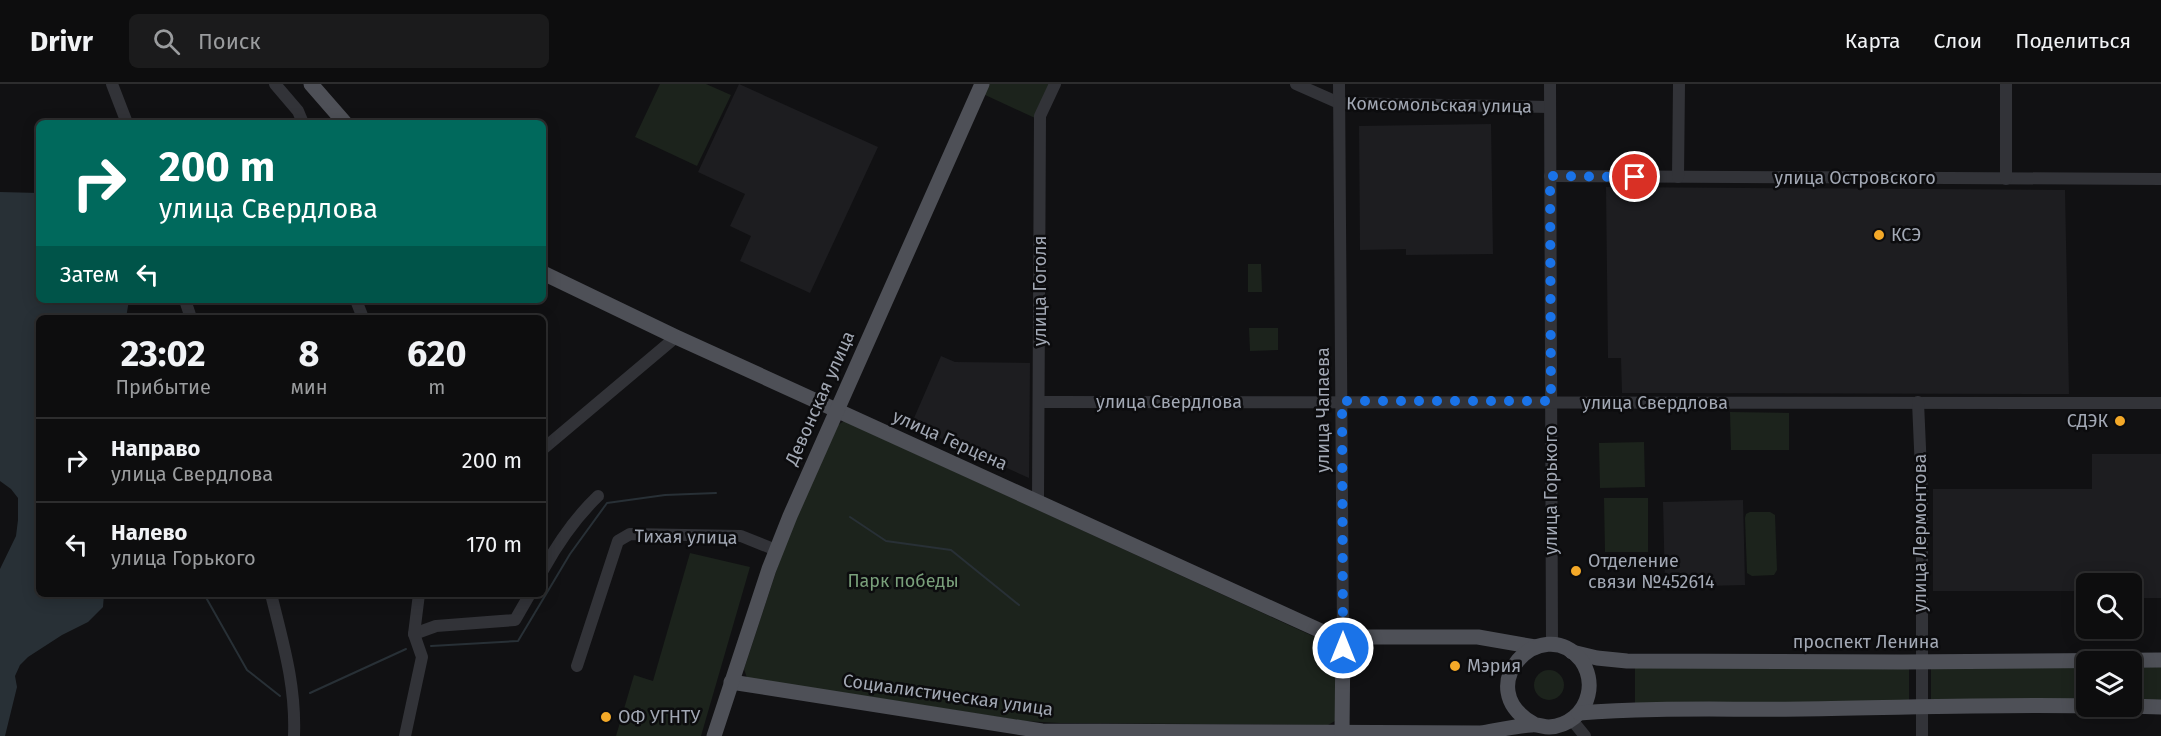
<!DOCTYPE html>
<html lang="ru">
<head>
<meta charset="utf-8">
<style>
	body { margin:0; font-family:"Fira Sans",sans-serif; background:#1b1b1c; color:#f1f3f6; height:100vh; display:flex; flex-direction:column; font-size:22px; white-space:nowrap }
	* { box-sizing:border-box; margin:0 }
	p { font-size:20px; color:#9a9c9e }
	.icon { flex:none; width:33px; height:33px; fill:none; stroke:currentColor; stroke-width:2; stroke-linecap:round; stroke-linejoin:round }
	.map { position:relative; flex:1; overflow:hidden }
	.drawer { position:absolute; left:36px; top:231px; width:510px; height:282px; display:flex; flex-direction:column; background:#0d0d0e; border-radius:9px; box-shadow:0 3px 15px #0003,0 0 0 2px #2d2d2e }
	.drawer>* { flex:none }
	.top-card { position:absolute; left:36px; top:36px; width:510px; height:183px; border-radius:9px; box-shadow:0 3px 15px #0003,0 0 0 2px #2d2d2e; background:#00695c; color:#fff; overflow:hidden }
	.fabs { position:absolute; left:2076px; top:489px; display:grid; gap:12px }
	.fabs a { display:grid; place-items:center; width:66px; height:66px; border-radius:9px; background:#0d0d0e; box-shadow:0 3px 15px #0003,0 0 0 2px #2d2d2e; font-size:30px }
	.pin { position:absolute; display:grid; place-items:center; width:51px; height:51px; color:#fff; margin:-26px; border:3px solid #fff; border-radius:50%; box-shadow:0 2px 6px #0007 }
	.me { position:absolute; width:66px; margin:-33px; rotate:0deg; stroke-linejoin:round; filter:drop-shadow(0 0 4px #0008) }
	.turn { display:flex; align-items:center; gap:21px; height:126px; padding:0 24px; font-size:27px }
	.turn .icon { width:78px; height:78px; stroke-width:2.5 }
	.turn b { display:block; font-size:42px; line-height:51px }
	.then { display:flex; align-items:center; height:57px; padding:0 24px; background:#0003; gap:12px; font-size:22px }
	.eta { display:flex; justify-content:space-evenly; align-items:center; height:102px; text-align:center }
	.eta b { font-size:36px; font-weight:700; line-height:42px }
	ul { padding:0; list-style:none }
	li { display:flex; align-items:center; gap:18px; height:84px; padding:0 24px; border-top:2px solid #2d2d2e }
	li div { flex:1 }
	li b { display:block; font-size:22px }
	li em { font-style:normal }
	header { display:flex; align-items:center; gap:36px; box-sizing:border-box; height:84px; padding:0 30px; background:#0d0d0e; border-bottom:2px solid #2d2d2e }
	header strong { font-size:28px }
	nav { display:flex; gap:33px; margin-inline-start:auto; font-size:21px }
	.search { width:420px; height:54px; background:#1b1b1c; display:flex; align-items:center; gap:15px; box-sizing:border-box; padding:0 21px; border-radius:9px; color:#9a9c9e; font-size:22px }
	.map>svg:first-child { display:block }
	.built { fill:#1d1d20 }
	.green { fill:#1c231c }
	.water { fill:#283036 }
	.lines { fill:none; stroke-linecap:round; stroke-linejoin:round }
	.stream { stroke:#283036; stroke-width:2 }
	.minor { stroke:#323338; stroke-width:12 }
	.major { stroke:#4e5057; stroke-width:15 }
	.route { stroke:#1a73e8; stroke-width:10; stroke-dasharray:0 18 }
	.poi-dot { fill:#f4a928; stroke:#0c0c0e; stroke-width:2 }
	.labels { text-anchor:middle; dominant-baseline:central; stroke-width:5; stroke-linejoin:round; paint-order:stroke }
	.street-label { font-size:18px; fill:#a2a8b4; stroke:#0c0c0e }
	.poi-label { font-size:18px; fill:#a2a8b4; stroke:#0c0c0e; text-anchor:start }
	.park-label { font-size:18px; fill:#799f7a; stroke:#0c0c0e }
</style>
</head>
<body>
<header>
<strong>Drivr</strong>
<div class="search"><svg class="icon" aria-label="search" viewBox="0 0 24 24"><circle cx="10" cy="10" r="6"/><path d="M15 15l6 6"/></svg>Поиск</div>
<nav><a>Карта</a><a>Слои</a><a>Поделиться</a></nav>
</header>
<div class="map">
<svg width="2161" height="652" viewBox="0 0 2161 652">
	<rect width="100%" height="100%" fill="#111113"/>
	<g class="built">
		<polygon points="739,0 878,63 810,209 740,177 751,152 730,142 745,110 698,88"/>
		<polygon points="1491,40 1493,170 1406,171 1406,165 1360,166 1359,42"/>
		<polygon points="1606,103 2065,106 2069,310 1622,309 1621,274 1608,274"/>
		<polygon points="941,272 955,278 1030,279 1029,394 911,341"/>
		<polygon points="2092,370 2161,370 2161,514 2132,514 2132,500 2086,500 2086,507 1933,507 1933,405 2092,405"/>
		<polygon points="1743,416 1745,501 1665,503 1663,418"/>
	</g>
	<g class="green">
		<polygon points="660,0 706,0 731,11 697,82 635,53"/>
		<polygon points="988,0 1051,0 1035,34 983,10"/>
		<polygon points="1248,180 1261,180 1262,208 1248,208"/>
		<polygon points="1249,244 1278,244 1278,266 1250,267"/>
		<polygon points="1730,328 1789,329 1789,366 1731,366"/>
		<polygon points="844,337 1328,559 1333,563 1336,571 1335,637 1328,641 1059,639 1024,637 747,594 744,585 790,445 838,341"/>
		<polygon points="1644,358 1645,403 1600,404 1599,359"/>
		<polygon points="1604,414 1648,414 1648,468 1605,468"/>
		<polygon points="1750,428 1770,428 1775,431 1777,486 1774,491 1752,492 1747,489 1745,434 1746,430"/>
		<polygon points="690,469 750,483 701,652 616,652 634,591 653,597"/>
		<polygon points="2086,581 2086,622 1931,623 1931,582"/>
		<rect x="2132" y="581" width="29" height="40"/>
		<polygon points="1635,582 1909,583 1909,624 1635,624"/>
		<circle cx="1549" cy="601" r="15"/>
	</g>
	<polygon class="water" points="0,108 39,109 39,216 129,216 126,234 39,234 39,510 104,510 103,523 88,538 62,551 28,573 20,581 15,592 17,603 5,652 0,652 0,485 16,452 18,436 18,414 11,405 0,397"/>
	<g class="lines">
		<g class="stream">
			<polyline points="850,433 886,457 951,466 1019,521"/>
			<polyline points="204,510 247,586 280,612"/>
			<polyline points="431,562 518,557 570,470 607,419 665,411 716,409"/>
			<polyline points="310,609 406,565"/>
		</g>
		<g class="minor">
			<polyline points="112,0 127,39"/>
			<polyline points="275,0 298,27 303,39"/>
			<polyline points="1296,0 1339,19 1550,23"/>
			<polyline points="1339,0 1343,553"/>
			<polyline points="1550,0 1552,561"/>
			<polyline points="1550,92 2161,95"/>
			<polyline points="1678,93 1679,0"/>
			<polyline points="2006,95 2006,0"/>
			<polyline points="185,216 191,234"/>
			<polyline points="356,216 363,234"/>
			<polyline points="1040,318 2161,319"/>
			<polyline points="1918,318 1922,410 1922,652"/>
			<polyline points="543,365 676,253"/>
			<polyline points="1038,417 1040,32 1055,0"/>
			<path d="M543 486C558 459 576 433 598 412"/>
			<path d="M271 510C283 559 296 601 294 652"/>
			<polyline points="414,550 436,542 515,536 530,510"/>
			<polyline points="577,582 618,457 630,450 741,452 776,466"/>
			<polyline points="1572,636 1585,652"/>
			<polyline points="405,652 422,573 414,550 419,510"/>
		</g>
		<g class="major">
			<polyline points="311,0 345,39"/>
			<polyline points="543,189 676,253 1332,552 1343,553 1478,553 1535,563"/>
			<polyline points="1572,568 1597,574 1627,577 1902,578 2161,576"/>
			<path d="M731 598 1042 647 1481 649C1498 646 1515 642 1531 641 1537 640 1543 643 1549 643 1568 642 1584 629 1588 611 1591 599 1588 586 1581 576 1542 527 1468 604 1534 640"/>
			<polyline points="2129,622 2161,623"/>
			<path d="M1579 629C1654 623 1728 626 1803 625 1898 624 1992 620 2086 622"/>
			<polyline points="1342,648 1343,553"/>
			<polyline points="714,652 769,485 790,432 982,0"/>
		</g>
	</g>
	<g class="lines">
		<polyline class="route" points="1343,564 1342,317 1551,317 1550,92 1635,93"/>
	</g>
	<g class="poi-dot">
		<circle cx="1879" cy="151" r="6"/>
		<circle cx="2120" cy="337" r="6"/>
		<circle cx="1576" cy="487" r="6"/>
		<circle cx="1455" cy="582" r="6"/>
		<circle cx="606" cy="633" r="6"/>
	</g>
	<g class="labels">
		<g class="street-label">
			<text transform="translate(1439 21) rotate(1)">Комсомольская улица</text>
			<text x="1855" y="94">улица Островского</text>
			<text transform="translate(1040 207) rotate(-90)">улица Гоголя</text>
			<text transform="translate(820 314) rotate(-66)">Девонская улица</text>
			<text x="1169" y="318">улица Свердлова</text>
			<text x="1655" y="319">улица Свердлова</text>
			<text transform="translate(1323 326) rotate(-90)">улица Чапаева</text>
			<text transform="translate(950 356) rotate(24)">улица Герцена</text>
			<text transform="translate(1551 406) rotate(-90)">улица Горького</text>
			<text transform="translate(1920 449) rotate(-90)">улица Лермонтова</text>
			<text transform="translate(686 453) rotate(1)">Тихая улица</text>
			<text x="1866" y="558">проспект Ленина</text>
			<text transform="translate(948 611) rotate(8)">Социалистическая улица</text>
		</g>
		<g class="poi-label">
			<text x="1891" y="151">КСЭ</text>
			<text x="2108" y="337" text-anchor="end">СДЭК</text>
			<text x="1588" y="477">Отделение<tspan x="1588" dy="21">связи №452614</tspan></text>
			<text x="1467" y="582">Мэрия</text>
			<text x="618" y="633">ОФ УГНТУ</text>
		</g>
		<g class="park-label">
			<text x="903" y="497">Парк победы</text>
		</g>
	</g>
</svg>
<div class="fabs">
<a><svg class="icon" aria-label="search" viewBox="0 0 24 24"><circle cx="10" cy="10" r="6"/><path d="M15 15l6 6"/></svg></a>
<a><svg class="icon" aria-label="layers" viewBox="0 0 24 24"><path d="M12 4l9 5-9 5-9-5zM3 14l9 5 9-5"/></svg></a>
</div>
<div class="pin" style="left:1635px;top:93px;background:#d93025"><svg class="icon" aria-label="arrive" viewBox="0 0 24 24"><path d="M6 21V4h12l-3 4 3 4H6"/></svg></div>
<svg class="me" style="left:1343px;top:564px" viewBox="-20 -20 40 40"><circle r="17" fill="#1a73e8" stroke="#fff" stroke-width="3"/><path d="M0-11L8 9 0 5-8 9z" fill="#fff"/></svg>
<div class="top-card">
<div class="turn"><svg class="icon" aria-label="right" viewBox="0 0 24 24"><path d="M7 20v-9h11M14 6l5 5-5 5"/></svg><div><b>200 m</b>улица Свердлова</div></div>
<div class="then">Затем<svg class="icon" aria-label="left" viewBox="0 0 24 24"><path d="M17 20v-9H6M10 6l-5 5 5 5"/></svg></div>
</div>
<section class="drawer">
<div class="eta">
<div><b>23:02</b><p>Прибытие</p></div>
<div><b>8</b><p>мин</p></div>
<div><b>620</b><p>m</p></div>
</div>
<ul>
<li><svg class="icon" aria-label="right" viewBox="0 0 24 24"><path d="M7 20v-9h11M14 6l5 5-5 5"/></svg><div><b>Направо</b><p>улица Свердлова</p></div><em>200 m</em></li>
<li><svg class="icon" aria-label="left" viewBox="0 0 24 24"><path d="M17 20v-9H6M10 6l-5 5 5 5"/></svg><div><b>Налево</b><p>улица Горького</p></div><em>170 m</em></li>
</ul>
</section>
</div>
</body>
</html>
